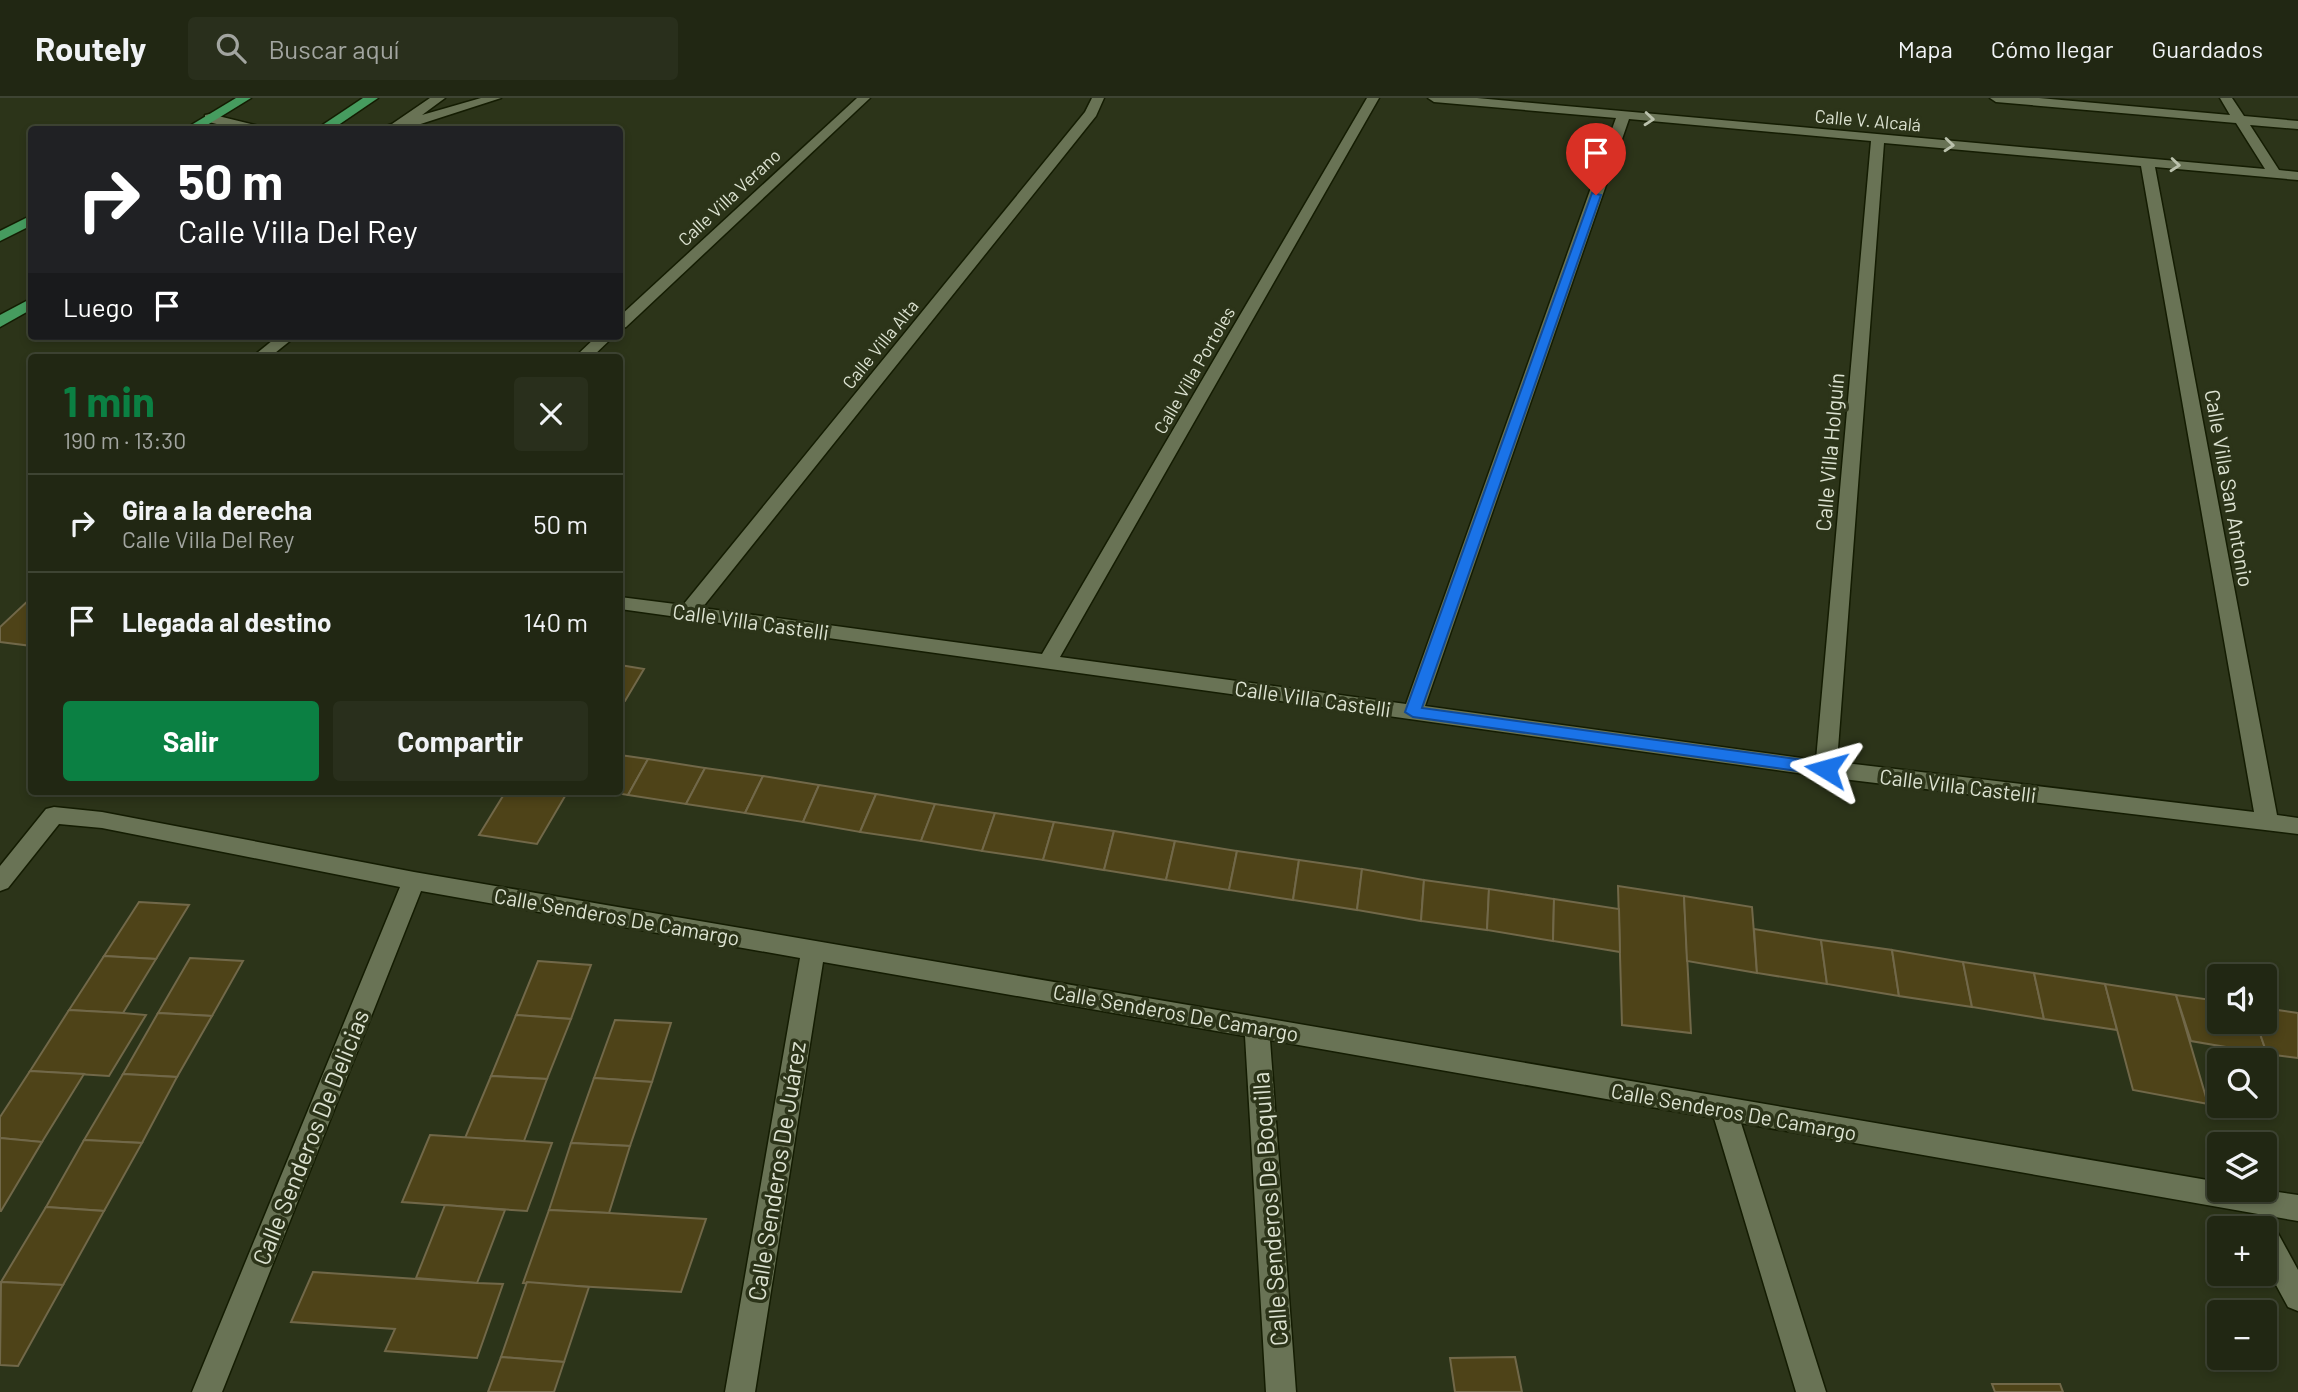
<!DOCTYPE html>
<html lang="es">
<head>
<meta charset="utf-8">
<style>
	body { margin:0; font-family:Barlow,sans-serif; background:#292f1c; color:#f1f3f6; height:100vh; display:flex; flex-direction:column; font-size:26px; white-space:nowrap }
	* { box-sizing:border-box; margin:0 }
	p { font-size:23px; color:#a2a5a0 }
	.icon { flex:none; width:38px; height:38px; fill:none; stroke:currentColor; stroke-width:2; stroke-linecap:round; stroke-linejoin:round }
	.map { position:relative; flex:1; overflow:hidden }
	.panel { position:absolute; left:28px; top:256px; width:595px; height:441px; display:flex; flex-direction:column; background:#212713; border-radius:7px; box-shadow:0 4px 10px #0003,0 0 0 2px #3e4433 }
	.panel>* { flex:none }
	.banner { position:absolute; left:28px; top:28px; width:595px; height:214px; border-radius:7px; box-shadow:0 4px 10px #0003,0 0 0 2px #3e4433; background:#202124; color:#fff; overflow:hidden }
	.tools { position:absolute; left:2207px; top:866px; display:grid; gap:14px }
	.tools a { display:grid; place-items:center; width:70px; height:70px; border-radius:7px; background:#212713; box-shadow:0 4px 10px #0003,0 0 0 2px #3e4433; font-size:35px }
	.pin { position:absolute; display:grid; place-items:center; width:60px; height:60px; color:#fff; margin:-72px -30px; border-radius:50% 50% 50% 0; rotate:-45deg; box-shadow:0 0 7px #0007 }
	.pin .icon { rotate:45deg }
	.me { position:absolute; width:77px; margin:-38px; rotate:278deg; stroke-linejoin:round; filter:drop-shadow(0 0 5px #0008) }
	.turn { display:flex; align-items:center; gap:24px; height:147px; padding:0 35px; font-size:32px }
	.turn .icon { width:91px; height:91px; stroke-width:2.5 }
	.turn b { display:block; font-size:49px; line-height:60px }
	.then { display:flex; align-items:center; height:66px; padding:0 35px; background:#0003; gap:14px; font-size:26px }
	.round { display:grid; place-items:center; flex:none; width:74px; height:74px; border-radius:7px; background:#292f1c }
	.summary { display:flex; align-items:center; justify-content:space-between; height:119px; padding:0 35px }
	h1 { font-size:42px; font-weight:700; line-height:52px; color:#0b8043 }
	.button { display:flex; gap:14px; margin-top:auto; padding:14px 35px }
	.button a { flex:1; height:80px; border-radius:7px; background:#0b8043; color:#fff; font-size:28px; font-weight:700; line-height:80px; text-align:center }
	.button a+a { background:#292f1c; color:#f1f3f6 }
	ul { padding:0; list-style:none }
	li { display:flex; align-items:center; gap:21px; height:98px; padding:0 35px; border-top:2px solid #3e4433 }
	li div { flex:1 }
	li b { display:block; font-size:26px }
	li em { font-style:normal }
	header { display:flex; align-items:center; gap:42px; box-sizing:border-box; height:98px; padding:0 35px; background:#212713; border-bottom:2px solid #3e4433 }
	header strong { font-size:33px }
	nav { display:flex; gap:38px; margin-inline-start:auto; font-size:24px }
	.search { width:490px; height:63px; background:#292f1c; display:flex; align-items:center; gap:18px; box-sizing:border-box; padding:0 24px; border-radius:7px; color:#a2a5a0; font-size:26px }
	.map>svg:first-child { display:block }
	.building { fill:#4e4318; stroke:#716849; stroke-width:2 }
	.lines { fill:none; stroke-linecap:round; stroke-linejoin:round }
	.minor-casing { stroke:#141c02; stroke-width:3 }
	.major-casing { stroke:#141c02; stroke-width:3 }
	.minor { fill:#697355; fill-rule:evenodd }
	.major { fill:#469c5f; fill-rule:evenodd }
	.oneway { stroke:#bac1ac }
	.route { fill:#1a73e8; stroke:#114b97; stroke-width:2 }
	.labels { text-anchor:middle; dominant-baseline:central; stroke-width:7; stroke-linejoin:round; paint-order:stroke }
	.far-street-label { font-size:18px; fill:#dde3d2; stroke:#2c3419 }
	.street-label { font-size:21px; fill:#dde3d2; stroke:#2c3419 }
	.near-street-label { font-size:24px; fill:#dde3d2; stroke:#2c3419 }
</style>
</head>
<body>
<header>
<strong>Routely</strong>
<div class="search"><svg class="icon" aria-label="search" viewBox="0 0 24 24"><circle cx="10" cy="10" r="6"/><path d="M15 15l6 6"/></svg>Buscar aquí</div>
<nav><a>Mapa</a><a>Cómo llegar</a><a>Guardados</a></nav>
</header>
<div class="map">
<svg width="2298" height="1294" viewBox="0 0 2298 1294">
	<rect width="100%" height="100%" fill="#2c3419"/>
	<g class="building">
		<polygon points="32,499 32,548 0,544 0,529"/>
		<polygon points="620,567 644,571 625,603 620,602"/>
		<polygon points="620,657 648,661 628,697 603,693 620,693"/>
		<polygon points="648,661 705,670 686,706 628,697"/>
		<polygon points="705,670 763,678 745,715 686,706"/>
		<polygon points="763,678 819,687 803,724 745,715"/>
		<polygon points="819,687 876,696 860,734 803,724"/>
		<polygon points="506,693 568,693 537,746 479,737"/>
		<polygon points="876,696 935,706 921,743 860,734"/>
		<polygon points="935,706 995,715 982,753 921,743"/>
		<polygon points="995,715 1054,724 1043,762 982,753"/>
		<polygon points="1054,724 1114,733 1104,772 1043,762"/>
		<polygon points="1114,733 1175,743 1166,782 1104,772"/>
		<polygon points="1175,743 1237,753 1229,792 1166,782"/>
		<polygon points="1237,753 1299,762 1293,802 1229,792"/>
		<polygon points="1299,762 1362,771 1357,812 1293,802"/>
		<polygon points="1362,771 1424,782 1421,823 1357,812"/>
		<polygon points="1424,782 1489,791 1487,832 1421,823"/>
		<polygon points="1618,788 1684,798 1691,935 1622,927"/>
		<polygon points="1489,791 1554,801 1553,843 1487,832"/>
		<polygon points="1684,798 1752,809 1757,875 1687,863"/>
		<polygon points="1554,801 1619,811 1620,854 1553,843"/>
		<polygon points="139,804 189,807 156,861 104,858"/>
		<polygon points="1754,831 1821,842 1827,886 1757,875"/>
		<polygon points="1821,842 1892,852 1899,898 1827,886"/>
		<polygon points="1892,852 1963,864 1972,909 1899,898"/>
		<polygon points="104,858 156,861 123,915 69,912"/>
		<polygon points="190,860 243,863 212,918 158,915"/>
		<polygon points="538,863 591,867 571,921 516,917"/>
		<polygon points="1963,864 2034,875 2044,921 1972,909"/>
		<polygon points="2034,875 2105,886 2117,932 2044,921"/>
		<polygon points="2105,886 2176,897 2208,1006 2133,992"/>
		<polygon points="2176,897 2219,903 2219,924 2256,924 2267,956 2191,943"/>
		<polygon points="2264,910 2298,915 2298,960 2267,956 2256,924 2264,924"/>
		<polygon points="69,912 123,915 146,917 109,978 30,973"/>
		<polygon points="158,915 212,918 177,979 123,976"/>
		<polygon points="516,917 571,921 547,981 491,978"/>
		<polygon points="615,922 671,925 652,984 594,980"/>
		<polygon points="30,973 84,976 42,1044 0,1040 0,1019"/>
		<polygon points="123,976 177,979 142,1045 84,1042"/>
		<polygon points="491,978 547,981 524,1043 465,1040"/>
		<polygon points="594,980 652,984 630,1048 571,1045"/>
		<polygon points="430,1037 552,1045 527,1113 402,1104"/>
		<polygon points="0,1040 42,1044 1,1113 0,1113"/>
		<polygon points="84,1042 142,1045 104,1113 46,1109"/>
		<polygon points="571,1045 630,1048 609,1115 549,1112"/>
		<polygon points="445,1107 505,1112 477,1185 416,1180"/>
		<polygon points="46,1109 104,1113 63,1187 1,1184"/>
		<polygon points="549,1112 609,1115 706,1121 681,1194 523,1185"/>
		<polygon points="313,1174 477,1185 503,1186 477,1260 385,1253 395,1231 291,1224"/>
		<polygon points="1,1184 63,1187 18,1268 0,1267"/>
		<polygon points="527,1184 589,1189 564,1264 501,1259"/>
		<polygon points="501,1259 564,1264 554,1294 488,1294"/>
		<polygon points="1515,1259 1522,1294 1455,1294 1450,1260"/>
		<polygon points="1992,1286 2060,1286 2063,1294 1995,1294"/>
	</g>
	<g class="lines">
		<g class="minor-casing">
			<g id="minor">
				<polygon points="430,0 445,0 422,17 481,0 501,0 402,32 375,32 392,26"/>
				<polygon points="857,0 870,0 626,229 620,231 620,218"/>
				<path d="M1092 0H1104L1096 18 702 510 1042 556 1367 0H1379L1060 559 1406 606 1616 20 1434 4 1428 0H1477L2265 71 2236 25 1996 4 1990 0H2039L2230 17 2220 0H2232L2244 18 2298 23V31L2250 27 2279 72 2298 74V82L2155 69 2277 717 2298 720V736L1826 679 620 511V499L683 507 1085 14ZM1629 21 1871 43 1816 662 1425 608ZM1884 45 2141 68 2254 714 1837 664Z"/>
				<polygon points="210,16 263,29 264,32 240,32 205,23 205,17"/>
				<polygon points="278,238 296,238 270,259 252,259"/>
				<polygon points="597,238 614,238 592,259 575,259"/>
				<polygon points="54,709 102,714 414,774 2219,1084 2219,1092 2264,1092 2298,1097 2298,1123 1741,1025 1826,1294 1796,1294 1714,1020 1270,942 1296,1294 1266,1294 1245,938 823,864 755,1294 725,1294 800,860 421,793 222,1294 192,1294 400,789 102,730 59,726 8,790 0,793 0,768 46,711"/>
				<polygon points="2264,1124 2274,1128 2298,1172 2298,1213 2288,1209 2264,1165 2264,1130 2253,1130"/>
			</g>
		</g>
		<g class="major-casing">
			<g id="major">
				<polygon points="236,0 251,0 199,32 183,32"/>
				<polygon points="363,0 378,0 331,32 315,32"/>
				<polygon points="32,117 32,127 0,143 0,133"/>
				<polygon points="32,200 32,211 0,229 0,217"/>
			</g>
		</g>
		<use href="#minor" class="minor"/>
		<use href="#major" class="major"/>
	</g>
	<defs><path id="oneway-chevron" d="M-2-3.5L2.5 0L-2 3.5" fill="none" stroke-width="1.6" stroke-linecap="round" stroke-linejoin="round" transform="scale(1.75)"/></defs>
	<g class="oneway">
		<use href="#oneway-chevron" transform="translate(1649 21) rotate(5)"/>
		<use href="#oneway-chevron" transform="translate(1949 47) rotate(5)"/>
		<use href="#oneway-chevron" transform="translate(2175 67) rotate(5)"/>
	</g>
	<polygon class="route" points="1592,95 1601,97 1422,610 1826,665 1834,671 1832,676 1826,677 1413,619 1405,614"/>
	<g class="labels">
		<g class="far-street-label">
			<text transform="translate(1868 22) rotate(5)">Calle V. Alcalá</text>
			<text transform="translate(729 99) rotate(-43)">Calle Villa Verano</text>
			<text transform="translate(880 246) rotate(-51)">Calle Villa Alta</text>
			<text transform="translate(1194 272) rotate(-60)">Calle Villa Portoles</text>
		</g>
		<g class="street-label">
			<text transform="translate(1829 354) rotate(-85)">Calle Villa Holguín</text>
			<text transform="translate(2230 390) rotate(80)">Calle Villa San Antonio</text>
			<text transform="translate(751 523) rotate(8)">Calle Villa Castelli</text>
			<text transform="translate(1313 600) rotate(8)">Calle Villa Castelli</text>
			<text transform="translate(1958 687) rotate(7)">Calle Villa Castelli</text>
			<text transform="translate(617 818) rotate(10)">Calle Senderos De Camargo</text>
			<text transform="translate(1176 914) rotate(10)">Calle Senderos De Camargo</text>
			<text transform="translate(1734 1013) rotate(10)">Calle Senderos De Camargo</text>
		</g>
		<g class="near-street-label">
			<text transform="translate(310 1039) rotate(-68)">Calle Senderos De Delicias</text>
			<text transform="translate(776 1073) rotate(-81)">Calle Senderos De Juárez</text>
			<text transform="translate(1269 1111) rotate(-94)">Calle Senderos De Boquilla</text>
		</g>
	</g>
</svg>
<div class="tools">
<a><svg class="icon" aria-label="sound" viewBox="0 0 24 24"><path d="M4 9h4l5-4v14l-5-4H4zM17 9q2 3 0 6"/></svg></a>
<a><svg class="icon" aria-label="search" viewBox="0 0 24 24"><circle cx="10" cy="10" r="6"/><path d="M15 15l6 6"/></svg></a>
<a><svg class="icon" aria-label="layers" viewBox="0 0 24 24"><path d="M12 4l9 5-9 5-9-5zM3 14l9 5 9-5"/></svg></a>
<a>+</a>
<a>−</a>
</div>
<div class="pin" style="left:1596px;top:97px;background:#d93025"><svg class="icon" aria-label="arrive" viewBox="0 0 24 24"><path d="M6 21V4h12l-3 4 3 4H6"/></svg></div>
<svg class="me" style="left:1826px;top:671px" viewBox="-20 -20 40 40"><path d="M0-17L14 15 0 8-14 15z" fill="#1a73e8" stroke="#fff" stroke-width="4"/></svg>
<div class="banner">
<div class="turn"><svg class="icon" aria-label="right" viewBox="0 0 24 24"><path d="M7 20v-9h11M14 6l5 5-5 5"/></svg><div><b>50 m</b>Calle Villa Del Rey</div></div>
<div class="then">Luego<svg class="icon" aria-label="arrive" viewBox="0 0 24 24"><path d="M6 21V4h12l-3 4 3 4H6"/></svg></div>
</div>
<section class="panel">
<div class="summary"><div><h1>1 min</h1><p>190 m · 13:30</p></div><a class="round"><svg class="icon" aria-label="close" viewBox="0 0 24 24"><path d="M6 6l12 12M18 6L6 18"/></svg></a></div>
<ul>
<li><svg class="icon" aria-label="right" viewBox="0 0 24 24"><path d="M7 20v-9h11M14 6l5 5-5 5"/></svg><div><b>Gira a la derecha</b><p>Calle Villa Del Rey</p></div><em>50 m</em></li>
<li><svg class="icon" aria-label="arrive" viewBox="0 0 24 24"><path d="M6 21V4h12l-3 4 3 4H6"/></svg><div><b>Llegada al destino</b></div><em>140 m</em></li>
</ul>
<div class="button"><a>Salir</a><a>Compartir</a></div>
</section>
</div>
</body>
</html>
